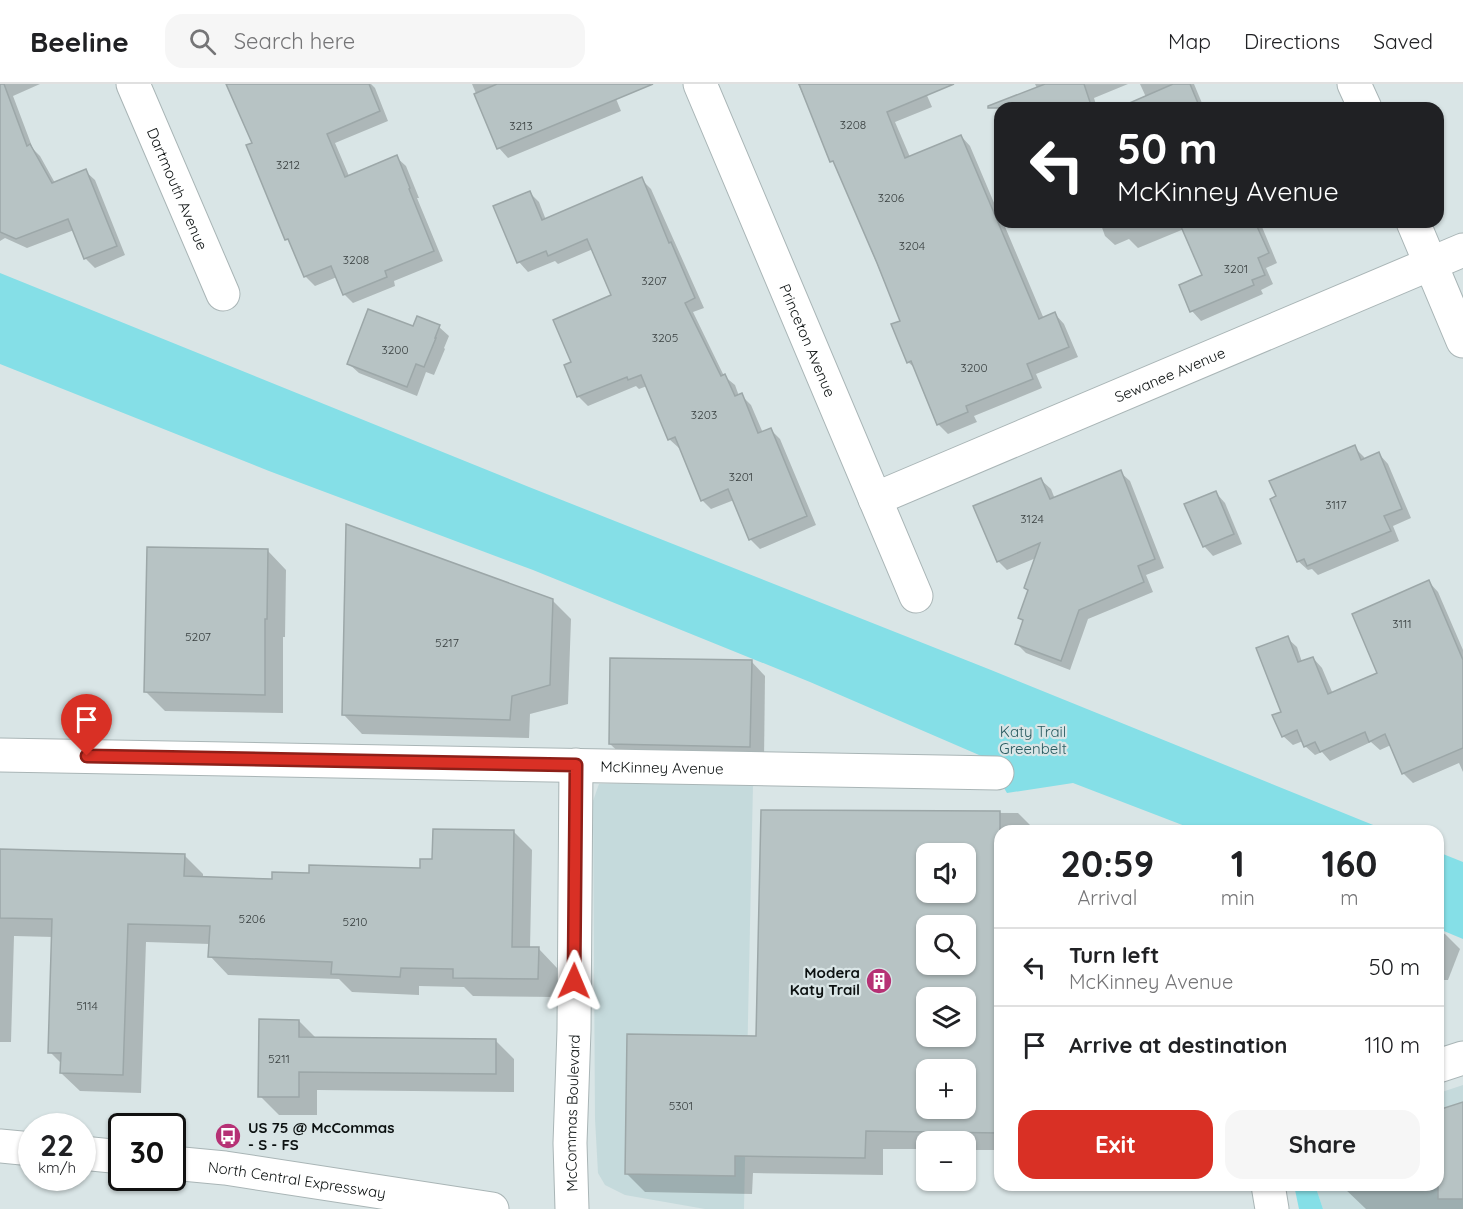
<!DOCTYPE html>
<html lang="en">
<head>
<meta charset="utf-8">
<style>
	body { margin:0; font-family:Quicksand,sans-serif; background:#f6f6f6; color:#202124; height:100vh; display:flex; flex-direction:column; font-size:22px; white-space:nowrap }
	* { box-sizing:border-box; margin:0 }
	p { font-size:20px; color:#757577 }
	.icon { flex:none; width:33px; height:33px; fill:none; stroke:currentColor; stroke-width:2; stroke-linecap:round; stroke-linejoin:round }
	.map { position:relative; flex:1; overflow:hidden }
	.sheet { position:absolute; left:994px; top:741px; width:450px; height:366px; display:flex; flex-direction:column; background:#fff; border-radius:18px; box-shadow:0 2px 4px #0004 }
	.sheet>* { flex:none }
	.hud { position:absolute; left:994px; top:18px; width:450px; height:126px; border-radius:18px; box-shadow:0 2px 4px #0004; background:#202124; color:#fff; overflow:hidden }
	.buttons { position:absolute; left:916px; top:759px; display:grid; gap:12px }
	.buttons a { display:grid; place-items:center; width:60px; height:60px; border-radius:12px; background:#fff; box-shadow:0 2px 4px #0004; font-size:30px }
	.speed { position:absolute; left:18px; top:1029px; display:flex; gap:12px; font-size:30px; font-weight:700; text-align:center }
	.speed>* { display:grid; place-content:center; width:78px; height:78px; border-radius:50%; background:#fff; box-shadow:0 2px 4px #0004; line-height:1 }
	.speed small { font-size:15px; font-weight:400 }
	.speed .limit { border:3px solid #111; border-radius:9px; background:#fff; color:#111 }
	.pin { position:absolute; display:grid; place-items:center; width:51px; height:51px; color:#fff; margin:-62px -26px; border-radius:50% 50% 50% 0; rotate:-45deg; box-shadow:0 0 6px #0007 }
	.pin .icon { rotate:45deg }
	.me { position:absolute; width:66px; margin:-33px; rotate:1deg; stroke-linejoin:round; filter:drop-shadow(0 0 4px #0008) }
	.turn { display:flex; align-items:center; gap:21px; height:126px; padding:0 24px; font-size:27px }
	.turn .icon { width:78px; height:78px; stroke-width:2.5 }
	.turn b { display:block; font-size:42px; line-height:51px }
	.eta { display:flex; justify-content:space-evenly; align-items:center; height:102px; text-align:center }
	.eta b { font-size:36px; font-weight:700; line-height:42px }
	.cta { display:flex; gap:12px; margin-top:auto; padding:12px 24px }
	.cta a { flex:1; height:69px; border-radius:18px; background:#d93025; color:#fff; font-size:24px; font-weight:700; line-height:69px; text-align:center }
	.cta a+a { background:#f6f6f6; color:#202124 }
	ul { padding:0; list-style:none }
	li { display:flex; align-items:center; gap:18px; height:78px; padding:0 24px; border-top:2px solid #e0e0e0 }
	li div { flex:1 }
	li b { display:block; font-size:22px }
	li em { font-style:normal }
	header { display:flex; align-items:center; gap:36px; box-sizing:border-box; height:84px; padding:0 30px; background:#fff; border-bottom:2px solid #e0e0e0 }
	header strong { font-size:28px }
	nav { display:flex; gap:33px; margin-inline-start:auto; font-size:21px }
	.search { width:420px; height:54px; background:#f6f6f6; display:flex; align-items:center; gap:15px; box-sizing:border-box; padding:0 21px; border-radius:18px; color:#757577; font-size:22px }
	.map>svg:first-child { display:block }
	.built { fill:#c5dadc }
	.green { fill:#85dfe7 }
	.shadow { fill:#0003; fill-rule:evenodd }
	.building { fill:#b7c3c4; stroke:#9ca7a8; stroke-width:1.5; fill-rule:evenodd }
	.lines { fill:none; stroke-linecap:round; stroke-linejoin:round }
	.minor-casing { stroke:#a9b5b6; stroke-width:35 }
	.major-casing { stroke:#a9b5b6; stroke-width:35 }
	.minor { stroke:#fff; stroke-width:33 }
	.major { stroke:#fff; stroke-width:33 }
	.route-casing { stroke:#8d1f18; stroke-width:15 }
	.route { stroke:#d93025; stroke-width:10 }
	.labels { text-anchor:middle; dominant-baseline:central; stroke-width:4.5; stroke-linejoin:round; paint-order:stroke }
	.number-label { font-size:12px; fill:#373e3e }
	.street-label { font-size:15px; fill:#0c1111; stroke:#d9e5e6 }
	.park-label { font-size:15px; fill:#2a5b60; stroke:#d9e5e6 }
	.poi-label { font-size:15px; font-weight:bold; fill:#0c1111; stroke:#d9e5e6; text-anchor:end }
</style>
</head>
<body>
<header>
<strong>Beeline</strong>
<div class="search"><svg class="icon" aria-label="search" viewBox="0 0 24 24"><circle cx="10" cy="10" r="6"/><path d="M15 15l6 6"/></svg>Search here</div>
<nav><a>Map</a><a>Directions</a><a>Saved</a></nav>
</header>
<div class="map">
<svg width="1463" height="1125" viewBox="0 0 1463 1125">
	<rect width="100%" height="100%" fill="#d9e5e6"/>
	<g class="built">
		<polygon points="599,700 753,700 744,1125 705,1125 625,1111 605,1101 598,1089 595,1035 593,717"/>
		<polygon points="1463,1001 1463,1125 1323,1125 1315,1101 1438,1101 1439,1009"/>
	</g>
	<g class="green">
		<polygon points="0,189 529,403 991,586 1388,747 1198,747 1073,699 1007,709 986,674 810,598 533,486 269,387 0,280"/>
		<polygon points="1438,768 1463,778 1463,855 1439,845"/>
		<polygon points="1294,1101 1315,1101 1323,1125 1299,1125"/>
	</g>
	<g class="shadow">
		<polygon points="0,0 40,0 13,12 33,65 40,72 55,99 85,87 95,96 125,171 95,184 86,175 74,146 27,164 5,154 0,157"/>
		<polygon points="228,0 371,0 375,4 388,37 335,59 349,92 396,73 406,82 419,114 417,114 443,177 394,197 395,202 353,219 344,210 337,193 315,202 305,192 293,161 287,155 254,60"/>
		<polygon points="472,0 610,0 621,27 508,74 499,64"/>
		<polygon points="798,0 922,0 932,23 895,38 910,73 961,52 970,62 1000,133 1000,138 1003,138 1044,235 1055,230 1064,240 1078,273 1036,290 1042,304 974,332 977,338 948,350 938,340 916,285 908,278 901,238 837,83 832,77 807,16 804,13"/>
		<polygon points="1035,0 1128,0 1094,14 1097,24 1030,24 1037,4"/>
		<polygon points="1140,0 1194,0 1204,24 1151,24"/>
		<polygon points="641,95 651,105 704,224 693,228 724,292 735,301 739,312 741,311 751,321 763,349 770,345 780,355 816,441 760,465 750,455 734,416 711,425 702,416 681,363 679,364 669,355 647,302 639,305 636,302 588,322 578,312 573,278 613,212 593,165 558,180 555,177 528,188 519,178 495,123 530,109 539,118 546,136"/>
		<polygon points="1100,138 1260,138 1277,179 1266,184 1273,200 1261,206 1263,210 1201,237 1192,227 1204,192 1184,145 1138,164 1129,155 1115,161 1105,152"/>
		<polygon points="439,243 449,252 444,264 445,265 434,291 426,288 417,312 359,289 349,280 414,244"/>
		<polygon points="1354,363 1364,373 1365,376 1379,370 1388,380 1411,434 1393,442 1399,457 1318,491 1312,485 1308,486 1298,477"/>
		<polygon points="1120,388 1130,397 1164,484 1146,491 1153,508 1088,535 1070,586 1026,569 1016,559 1024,537 1020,534 1029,508 1025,504 1036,474 1007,486 998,477 1041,396 1051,405 1055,415"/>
		<polygon points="1216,409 1225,419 1242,460 1213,472 1204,462"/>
		<polygon points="268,467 286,486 285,553 283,553 283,629 165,627 146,608"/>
		<polygon points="1429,498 1438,508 1463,566 1463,688 1459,679 1413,699 1403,689 1391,661 1380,666 1371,658 1330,677 1322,668 1315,671 1305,662 1303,657 1293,661 1283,652 1283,629 1287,554 1297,563 1302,578 1313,574 1322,584 1333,610 1379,589"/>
		<polygon points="552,516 571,535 568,620 530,630 529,654 362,650 344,631"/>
		<polygon points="751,577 765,592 764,676 625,674 610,660"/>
		<path d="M763 728 1018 729 1036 747H1000V1066H966V1058H927V1065H883V1091L753 1089 752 1110 645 1108 627 1090 758 954ZM927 770H966V808H927ZM927 842H966V880H927ZM927 914H966V952H927ZM927 986H966V1024H927Z"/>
		<polygon points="513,747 532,766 530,865 539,865 557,884 557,913 473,912 464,903 419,902 419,911 352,908 339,895 228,891 210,872 210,860 146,858 141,1009 80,1007 61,989 62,980 50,968 53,853 14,852 11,958 0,958 0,767 184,771 203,790 203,794 273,797 310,791 421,786 434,777"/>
		<polygon points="1438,848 1445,850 1460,865 1448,896 1438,896"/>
		<polygon points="299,937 316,954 495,956 514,975 514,1008 317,1006 317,1031 279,1031 260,1012"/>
		<polygon points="1463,1020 1463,1125 1366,1125 1344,1104 1342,1101 1438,1101"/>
	</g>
	<g class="building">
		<polygon points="0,0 4,0 27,62 30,60 52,99 86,85 117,162 84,175 68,135 16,155 0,148"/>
		<polygon points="226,0 369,0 380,27 327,50 345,93 397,71 410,104 409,105 434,167 385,187 387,193 343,211 331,182 304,193 288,155 285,156 246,61 252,59"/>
		<polygon points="497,0 653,0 497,65 474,10"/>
		<polygon points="799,0 954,0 887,28 905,74 961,51 1039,235 1055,228 1069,263 1027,280 1033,295 966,322 968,328 937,341 911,277 907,279 891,240 900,237 877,179 833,77 830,78"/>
		<polygon points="1045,0 1084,0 1092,24 988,24 988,22"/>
		<polygon points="1173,0 1190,0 1200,24 1118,24"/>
		<polygon points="642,93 669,159 671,158 695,214 685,219 721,292 725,290 735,312 742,309 758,349 771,344 807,432 749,456 728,405 701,417 675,353 668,356 641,291 628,296 627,293 577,313 564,281 571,278 553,236 611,211 587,155 548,172 546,167 517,179 493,122 530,107 542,136"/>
		<polygon points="1179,138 1255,138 1269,169 1258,174 1265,191 1252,196 1254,201 1190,228 1179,201 1202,191"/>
		<polygon points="368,225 413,242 417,232 440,241 435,254 436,254 424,283 416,280 407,303 347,280"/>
		<polygon points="1355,361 1361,376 1379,368 1402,425 1384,432 1391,447 1307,482 1304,475 1297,478 1270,415 1276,412 1269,397"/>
		<polygon points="1121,386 1155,475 1138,482 1144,498 1079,526 1061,577 1015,560 1023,536 1018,534 1028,506 1024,504 1040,459 997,478 973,422 1041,394 1050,415"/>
		<polygon points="1216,407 1234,450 1203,463 1184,420"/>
		<polygon points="346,440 553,515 550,601 512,612 510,636 342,631"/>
		<polygon points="147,463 268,465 267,535 265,535 265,611 144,608"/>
		<polygon points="1429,496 1463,576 1463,664 1402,690 1385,650 1369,658 1365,648 1320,668 1315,658 1304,663 1297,646 1282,653 1272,631 1281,628 1256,564 1288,552 1298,578 1313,573 1328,610 1377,589 1352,530"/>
		<polygon points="610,574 752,576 750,663 609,660"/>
		<path d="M761 726 1000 727V1049L866 1047 865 1074 735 1072V1092L625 1090 627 950 756 952ZM927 770H966V808H927ZM927 842H966V880H927ZM927 914H966V952H927ZM927 986H966V1024H927Z"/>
		<polygon points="433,745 514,746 512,863 539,863 538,895 453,894 453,885 401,884 400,893 331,890 332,878 208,873 210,842 128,840 123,991 60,989 61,969 48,969 52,835 0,834 0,765 185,770 184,792 272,795 272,788 309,789 309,781 420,784 420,775 432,775"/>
		<polygon points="259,935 299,936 299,953 496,955 496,990 299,988 299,1013 258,1013"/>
		<polygon points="1463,1018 1463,1115 1438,1115 1438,1026"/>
	</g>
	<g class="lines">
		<g class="minor-casing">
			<g id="minor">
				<path id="s1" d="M133 0 223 210"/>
				<path id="s2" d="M700 0 916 512"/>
				<polyline points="1354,0 1365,24"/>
				<polyline points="1413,138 1463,257"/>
				<path id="s3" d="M875 415 1463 166"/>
				<path id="s4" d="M0 671 997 689"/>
				<polyline points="1438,982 1463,974"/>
				<polyline points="1268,1101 1272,1125"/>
				<path id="s5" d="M572 1125 570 1059 574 946 576 681"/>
			</g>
		</g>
		<g class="major-casing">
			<g id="major">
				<polyline points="0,1062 32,1065"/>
				<polyline points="82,1069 122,1073"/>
				<path id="s6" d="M172 1079 225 1084 492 1125"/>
			</g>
		</g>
		<use href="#minor" class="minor"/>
		<use href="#major" class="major"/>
	</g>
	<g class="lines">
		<g class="route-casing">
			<polyline id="route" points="87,672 576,681 574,897"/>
		</g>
		<use href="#route" class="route"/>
	</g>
	<defs>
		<g id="building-disc" transform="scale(1.35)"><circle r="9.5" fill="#b63175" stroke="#d9e5e6"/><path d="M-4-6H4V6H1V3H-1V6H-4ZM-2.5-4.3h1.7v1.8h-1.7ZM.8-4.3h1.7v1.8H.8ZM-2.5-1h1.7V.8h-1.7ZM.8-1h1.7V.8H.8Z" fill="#fff"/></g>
		<g id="bus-disc" transform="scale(1.35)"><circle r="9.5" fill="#b63175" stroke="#d9e5e6"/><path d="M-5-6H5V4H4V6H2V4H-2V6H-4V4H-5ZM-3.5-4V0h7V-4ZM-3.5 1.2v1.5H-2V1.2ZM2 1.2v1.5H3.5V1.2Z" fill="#fff"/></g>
	</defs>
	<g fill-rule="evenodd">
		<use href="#building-disc" x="879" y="897"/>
		<use href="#bus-disc" x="228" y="1052"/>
	</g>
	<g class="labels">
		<g class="number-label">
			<text x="853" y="40">3208</text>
			<text x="521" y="41">3213</text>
			<text x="288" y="80">3212</text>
			<text x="891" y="113">3206</text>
			<text x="912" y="161">3204</text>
			<text x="356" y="175">3208</text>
			<text x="1236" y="184">3201</text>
			<text x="654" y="196">3207</text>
			<text x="665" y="253">3205</text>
			<text x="395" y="265">3200</text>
			<text x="974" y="283">3200</text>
			<text x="704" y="330">3203</text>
			<text x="741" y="392">3201</text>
			<text x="1336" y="420">3117</text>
			<text x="1032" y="434">3124</text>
			<text x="1402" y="539">3111</text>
			<text x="198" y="552">5207</text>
			<text x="447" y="558">5217</text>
			<text x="252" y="834">5206</text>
			<text x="355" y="837">5210</text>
			<text x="87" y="921">5114</text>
			<text x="279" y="974">5211</text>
			<text x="681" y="1021">5301</text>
		</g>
		<g class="street-label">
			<text stroke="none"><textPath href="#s1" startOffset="114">Dartmouth Avenue</textPath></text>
			<text stroke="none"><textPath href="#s2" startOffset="278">Princeton Avenue</textPath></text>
			<text stroke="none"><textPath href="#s3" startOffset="320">Sewanee Avenue</textPath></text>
			<text stroke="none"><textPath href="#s4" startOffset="662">McKinney Avenue</textPath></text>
			<text stroke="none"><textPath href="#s5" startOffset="96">McCommas Boulevard</textPath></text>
			<text stroke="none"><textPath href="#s6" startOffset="126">North Central Expressway</textPath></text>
		</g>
		<g class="park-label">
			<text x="1033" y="647">Katy Trail<tspan x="1033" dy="17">Greenbelt</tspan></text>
		</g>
		<g class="poi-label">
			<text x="860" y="888">Modera<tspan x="860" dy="17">Katy Trail</tspan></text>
			<text x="248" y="1043" text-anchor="start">US 75 @ McCommas<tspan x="248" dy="17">- S - FS</tspan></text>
		</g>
	</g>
</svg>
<div class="buttons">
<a><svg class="icon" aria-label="sound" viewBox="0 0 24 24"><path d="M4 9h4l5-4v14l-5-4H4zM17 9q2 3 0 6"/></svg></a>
<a><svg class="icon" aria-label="search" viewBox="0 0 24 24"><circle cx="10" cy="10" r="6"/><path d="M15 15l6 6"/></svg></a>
<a><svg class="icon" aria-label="layers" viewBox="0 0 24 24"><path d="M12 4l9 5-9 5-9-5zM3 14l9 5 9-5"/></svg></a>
<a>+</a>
<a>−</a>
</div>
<div class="speed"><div>22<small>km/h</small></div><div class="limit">30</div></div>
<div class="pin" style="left:87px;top:672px;background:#d93025"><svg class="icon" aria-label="arrive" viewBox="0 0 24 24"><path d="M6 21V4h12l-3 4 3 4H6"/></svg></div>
<svg class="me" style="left:574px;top:897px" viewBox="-20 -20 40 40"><path d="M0-17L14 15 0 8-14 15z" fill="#d93025" stroke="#fff" stroke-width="4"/></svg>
<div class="hud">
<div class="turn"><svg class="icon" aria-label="left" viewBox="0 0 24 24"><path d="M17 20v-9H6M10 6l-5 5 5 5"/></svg><div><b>50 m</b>McKinney Avenue</div></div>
</div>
<section class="sheet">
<div class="eta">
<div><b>20:59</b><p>Arrival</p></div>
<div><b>1</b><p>min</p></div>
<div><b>160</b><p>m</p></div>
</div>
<ul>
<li><svg class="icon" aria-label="left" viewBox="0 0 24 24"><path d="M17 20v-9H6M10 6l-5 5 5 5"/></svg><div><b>Turn left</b><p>McKinney Avenue</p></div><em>50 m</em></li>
<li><svg class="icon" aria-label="arrive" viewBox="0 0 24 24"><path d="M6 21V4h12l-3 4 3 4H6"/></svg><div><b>Arrive at destination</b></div><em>110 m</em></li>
</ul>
<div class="cta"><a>Exit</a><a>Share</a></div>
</section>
</div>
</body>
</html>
